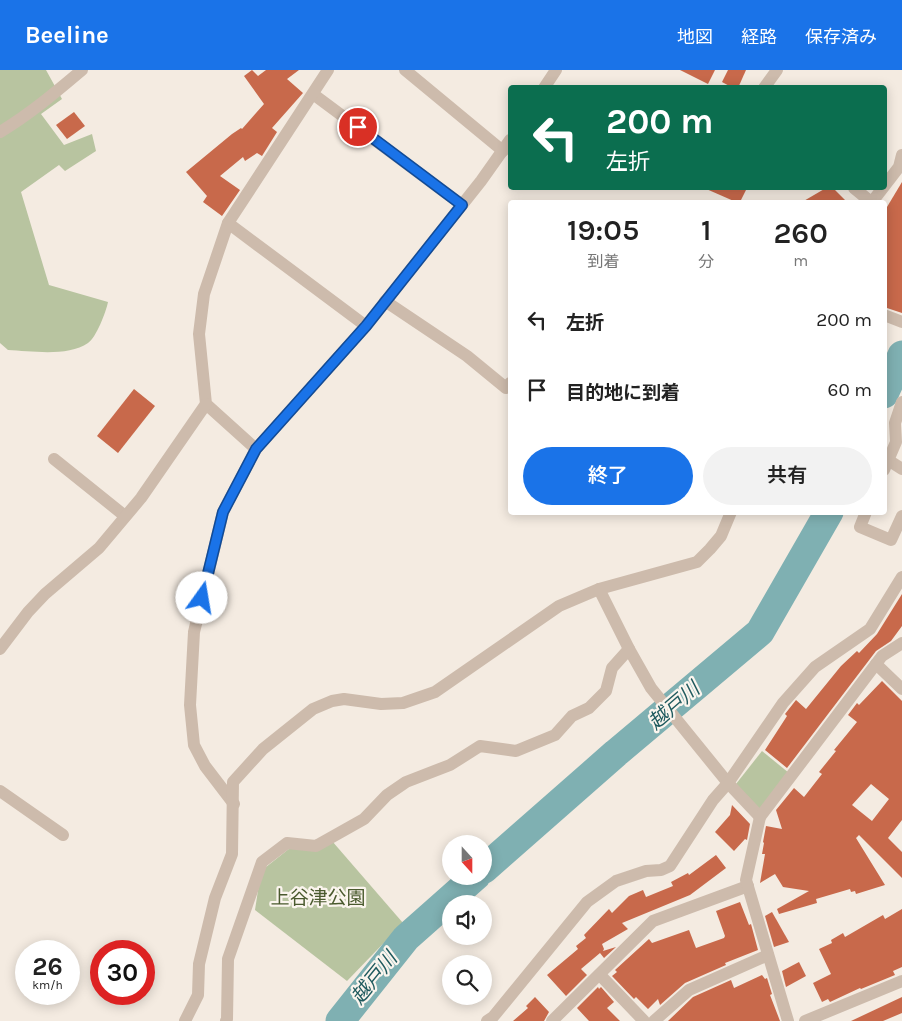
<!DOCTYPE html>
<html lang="ja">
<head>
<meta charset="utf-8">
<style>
	body { margin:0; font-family:Karla,"Noto Sans JP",sans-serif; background:#f2f2f2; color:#222; height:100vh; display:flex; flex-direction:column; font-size:19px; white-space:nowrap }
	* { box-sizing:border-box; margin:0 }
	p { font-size:16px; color:#767676 }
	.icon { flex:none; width:28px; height:28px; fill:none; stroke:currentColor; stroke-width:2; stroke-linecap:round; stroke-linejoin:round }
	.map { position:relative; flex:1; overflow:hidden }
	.panel { position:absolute; left:508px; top:130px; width:379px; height:315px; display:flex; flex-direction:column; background:#fff; border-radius:5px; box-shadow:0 2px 12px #0003 }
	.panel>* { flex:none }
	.hud { position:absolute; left:508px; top:15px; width:379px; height:105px; border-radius:5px; box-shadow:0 2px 12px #0003; background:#0b6e4f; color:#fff; overflow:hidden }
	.needle { width:32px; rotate:159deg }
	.fabs { position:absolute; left:442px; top:765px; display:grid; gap:10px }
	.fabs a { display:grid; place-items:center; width:50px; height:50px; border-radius:50%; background:#fff; box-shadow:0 2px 12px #0003; font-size:25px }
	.speed { position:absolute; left:15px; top:870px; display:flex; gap:10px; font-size:25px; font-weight:700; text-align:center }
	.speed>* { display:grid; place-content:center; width:65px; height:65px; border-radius:50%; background:#fff; box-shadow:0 2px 12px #0003; line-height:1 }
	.speed small { font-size:12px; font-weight:400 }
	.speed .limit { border:8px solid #d22; background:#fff; color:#111 }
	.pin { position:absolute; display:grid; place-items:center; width:42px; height:42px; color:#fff; margin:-21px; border:2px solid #fff; border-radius:50%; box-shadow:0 1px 5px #0007 }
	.me { position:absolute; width:55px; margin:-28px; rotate:13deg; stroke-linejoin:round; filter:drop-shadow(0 0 4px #0008) }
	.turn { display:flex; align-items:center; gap:18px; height:105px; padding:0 15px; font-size:22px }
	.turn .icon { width:65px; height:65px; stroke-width:2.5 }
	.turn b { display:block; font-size:35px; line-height:42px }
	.eta { display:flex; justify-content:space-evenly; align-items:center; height:85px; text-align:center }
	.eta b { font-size:30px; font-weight:600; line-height:35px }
	.action { display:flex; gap:10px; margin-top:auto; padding:10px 15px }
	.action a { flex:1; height:58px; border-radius:30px; background:#1a73e8; color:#fff; font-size:20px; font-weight:600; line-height:58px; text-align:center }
	.action a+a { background:#f2f2f2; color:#222 }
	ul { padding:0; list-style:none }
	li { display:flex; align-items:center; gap:15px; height:70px; padding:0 15px }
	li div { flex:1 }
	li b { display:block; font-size:19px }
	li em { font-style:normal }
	header { display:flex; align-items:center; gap:30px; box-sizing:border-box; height:70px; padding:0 25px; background:#1a73e8; color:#fff }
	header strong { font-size:24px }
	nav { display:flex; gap:28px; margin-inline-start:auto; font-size:18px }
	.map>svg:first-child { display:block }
	.green { fill:#b8c4a0 }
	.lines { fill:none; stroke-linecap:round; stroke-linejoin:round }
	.river { stroke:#7fb0b2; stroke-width:29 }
	.building { fill:#c8694b; fill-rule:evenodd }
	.minor { stroke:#cdbbac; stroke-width:12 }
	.route-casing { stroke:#114b97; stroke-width:12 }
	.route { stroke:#1a73e8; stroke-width:9 }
	.labels { text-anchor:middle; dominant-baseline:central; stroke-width:4.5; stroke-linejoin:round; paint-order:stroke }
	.park-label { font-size:19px; fill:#4a5a2e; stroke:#fbf5ee }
	.water-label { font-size:20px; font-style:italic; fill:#1f5a5e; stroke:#fbf5ee }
</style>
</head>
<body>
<header>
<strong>Beeline</strong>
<nav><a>地図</a><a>経路</a><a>保存済み</a></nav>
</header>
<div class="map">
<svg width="902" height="951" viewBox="0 0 902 951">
	<rect width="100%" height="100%" fill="#f4ebe1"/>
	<g class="green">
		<path d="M0 0H46L62 29 41 44 64 75 92 64 96 81 65 101 59 95 21 122 49 215 108 232C106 242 96 268 88 273 68 287 31 281 8 280L0 273Z"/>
		<polygon points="762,681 789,703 760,740 736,714"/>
		<polygon points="332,771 403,853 347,911 255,840 261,801 290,778"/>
	</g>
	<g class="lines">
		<g class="river">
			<polyline points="884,324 902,285"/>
			<polyline points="484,799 616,683 760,562 829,442"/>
			<polyline points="340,951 406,868 476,806"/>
		</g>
	</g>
	<g class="building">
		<polygon points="252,0 258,6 266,0 299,0 287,9 303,23 272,58 277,62 262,86 257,83 245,91 243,87 220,106 240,120 222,146 203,132 207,126 186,102 232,64 241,58 242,59 264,34 244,6"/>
		<polygon points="680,0 715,0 708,14"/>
		<polygon points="728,0 746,0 738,18 733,18 722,12"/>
		<polygon points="74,42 85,56 67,69 56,55"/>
		<polygon points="902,112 902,243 884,237 884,142"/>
		<polygon points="704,118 747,118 740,132 736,132"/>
		<polygon points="826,118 833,118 847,132 802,132"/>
		<polygon points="134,319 155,336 118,383 97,366"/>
		<polygon points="902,524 902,556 891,571 876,581 787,698 765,680 787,646 785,644 796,630 806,639 841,596 857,581 859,583 877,564"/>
		<path d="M882 611 902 631V750L888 768 902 782V808L859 765 856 768 885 815 856 824 855 821 851 822 850 819 816 829 817 833 779 844 777 839 809 821 783 817 775 804 760 813 765 784H762L764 773 763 772 766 756 782 759 776 740 794 718 804 727 822 704 819 702 836 681 834 680 857 652 848 645 857 633 859 635ZM871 714 889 729 872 751 852 735Z"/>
		<polygon points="732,735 750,754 747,770 745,769 734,781 715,762 730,745"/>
		<polygon points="716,785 726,798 690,825 622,853 628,859 602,874 604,879 603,881 616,877 604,888 600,883 581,899 587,905 566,926 547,905 578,879 576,876 586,868 584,865 609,839 612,843 629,826 643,820 646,827 673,816 671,812 688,803 689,805"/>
		<polygon points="740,832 749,855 751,854 758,880 725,893 726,895 685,913 660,935 658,929 648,939 636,927 634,929 612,906 617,902 615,900 649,869 652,873 689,860 696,878 724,868 725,866 716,841"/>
		<polygon points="902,839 902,897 893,901 895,905 861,919 860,918 830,932 828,929 822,932 813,913 831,904 819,879 832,873 831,870 843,863 845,867 883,845 885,849"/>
		<polygon points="772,842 789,872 774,877 765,846"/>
		<polygon points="799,892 806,906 786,917 782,901"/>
		<polygon points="762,905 765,909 767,908 772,924 770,925 780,951 668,951 693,927 731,910 734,918"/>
		<polygon points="598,917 599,919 601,917 614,932 607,938 620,951 589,951 577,938"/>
		<polygon points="535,927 549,942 544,951 513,951 528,938 526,936"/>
		<polygon points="902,927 902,943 883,951 851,951"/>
	</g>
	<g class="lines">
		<g class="minor">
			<polyline points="405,0 503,81"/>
			<polyline points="544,18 556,0"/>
			<polyline points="764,18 777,0"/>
			<polyline points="313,24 462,135"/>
			<path d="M0 62C30 44 56 22 82 0"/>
			<polyline points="854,118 871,132"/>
			<polyline points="872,132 899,97 902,85"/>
			<polyline points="228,153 366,256"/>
			<polyline points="385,231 467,286 506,318 510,313"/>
			<polyline points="884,245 902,252"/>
			<polyline points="256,379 206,334 199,264 204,224 228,153 328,0"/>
			<polyline points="54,389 125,446"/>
			<polyline points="888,390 902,399"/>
			<polyline points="884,400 896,372 895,353 902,332"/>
			<polyline points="866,442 860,457 891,470 902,446"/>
			<polyline points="599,519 629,579 651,618 728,713 760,747"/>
			<polyline points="0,579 28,542 45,524 99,478 141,428 206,334"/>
			<polyline points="876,594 902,619"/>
			<polyline points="0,721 63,765"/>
			<polyline points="234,734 205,696 194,675 190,635 194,562 223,442 256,379 366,256 481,111 510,70"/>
			<polyline points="600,905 644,951"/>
			<polyline points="185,951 198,925 199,894 215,828 232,784 233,712 263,679 313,639 332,631 344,629 381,634 403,633 435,622 559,536 599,519 697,492 710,479 721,466 731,442"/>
			<polyline points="226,951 227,949 228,889 262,792 287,773 316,776 364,749 387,725 406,712 450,695 480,676 516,681 555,665 572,646 589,638 606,621 612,598 629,579"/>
			<polyline points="487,951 493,947 587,832 616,811 646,801 661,800 670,796 713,730 728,713 783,633 815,597 870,559 902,507"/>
			<polyline points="552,951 653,851 748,816"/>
			<polyline points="654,951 689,920 768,885"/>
			<polyline points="788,951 746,810 760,747 882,586 902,573"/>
			<polyline points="805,951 902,911"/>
		</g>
	</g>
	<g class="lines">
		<g class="route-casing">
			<polyline id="route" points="202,528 223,442 256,379 366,256 462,135 358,57"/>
		</g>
		<use href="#route" class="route"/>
	</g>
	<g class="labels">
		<g class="park-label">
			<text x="318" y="828">上谷津公園</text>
		</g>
		<g class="water-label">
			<text transform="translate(674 636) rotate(-41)">越戸川</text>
			<text transform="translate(374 908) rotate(-51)">越戸川</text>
		</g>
	</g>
</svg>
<div class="fabs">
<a><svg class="needle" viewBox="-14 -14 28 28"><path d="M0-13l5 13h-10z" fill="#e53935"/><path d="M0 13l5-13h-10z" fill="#767676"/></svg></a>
<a><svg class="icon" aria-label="sound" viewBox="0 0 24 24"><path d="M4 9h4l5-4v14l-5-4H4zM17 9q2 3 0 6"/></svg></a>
<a><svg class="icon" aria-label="search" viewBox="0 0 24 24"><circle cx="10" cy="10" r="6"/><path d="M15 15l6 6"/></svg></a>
</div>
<div class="speed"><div>26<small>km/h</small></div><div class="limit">30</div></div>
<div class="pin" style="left:358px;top:57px;background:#d93025"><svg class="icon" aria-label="arrive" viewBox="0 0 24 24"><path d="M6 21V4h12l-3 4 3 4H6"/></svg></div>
<svg class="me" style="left:202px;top:528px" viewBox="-20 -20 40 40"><circle r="19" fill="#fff"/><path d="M0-13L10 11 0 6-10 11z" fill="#1a73e8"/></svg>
<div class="hud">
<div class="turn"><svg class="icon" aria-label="left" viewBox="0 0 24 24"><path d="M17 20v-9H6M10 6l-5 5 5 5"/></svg><div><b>200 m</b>左折</div></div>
</div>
<section class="panel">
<div class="eta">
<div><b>19:05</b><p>到着</p></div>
<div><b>1</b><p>分</p></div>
<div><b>260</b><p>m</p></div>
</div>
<ul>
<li><svg class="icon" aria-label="left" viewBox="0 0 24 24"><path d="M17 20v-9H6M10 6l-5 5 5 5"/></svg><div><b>左折</b></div><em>200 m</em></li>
<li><svg class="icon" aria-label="arrive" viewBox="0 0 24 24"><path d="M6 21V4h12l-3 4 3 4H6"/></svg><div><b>目的地に到着</b></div><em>60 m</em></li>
</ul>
<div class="action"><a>終了</a><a>共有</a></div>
</section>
</div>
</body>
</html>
